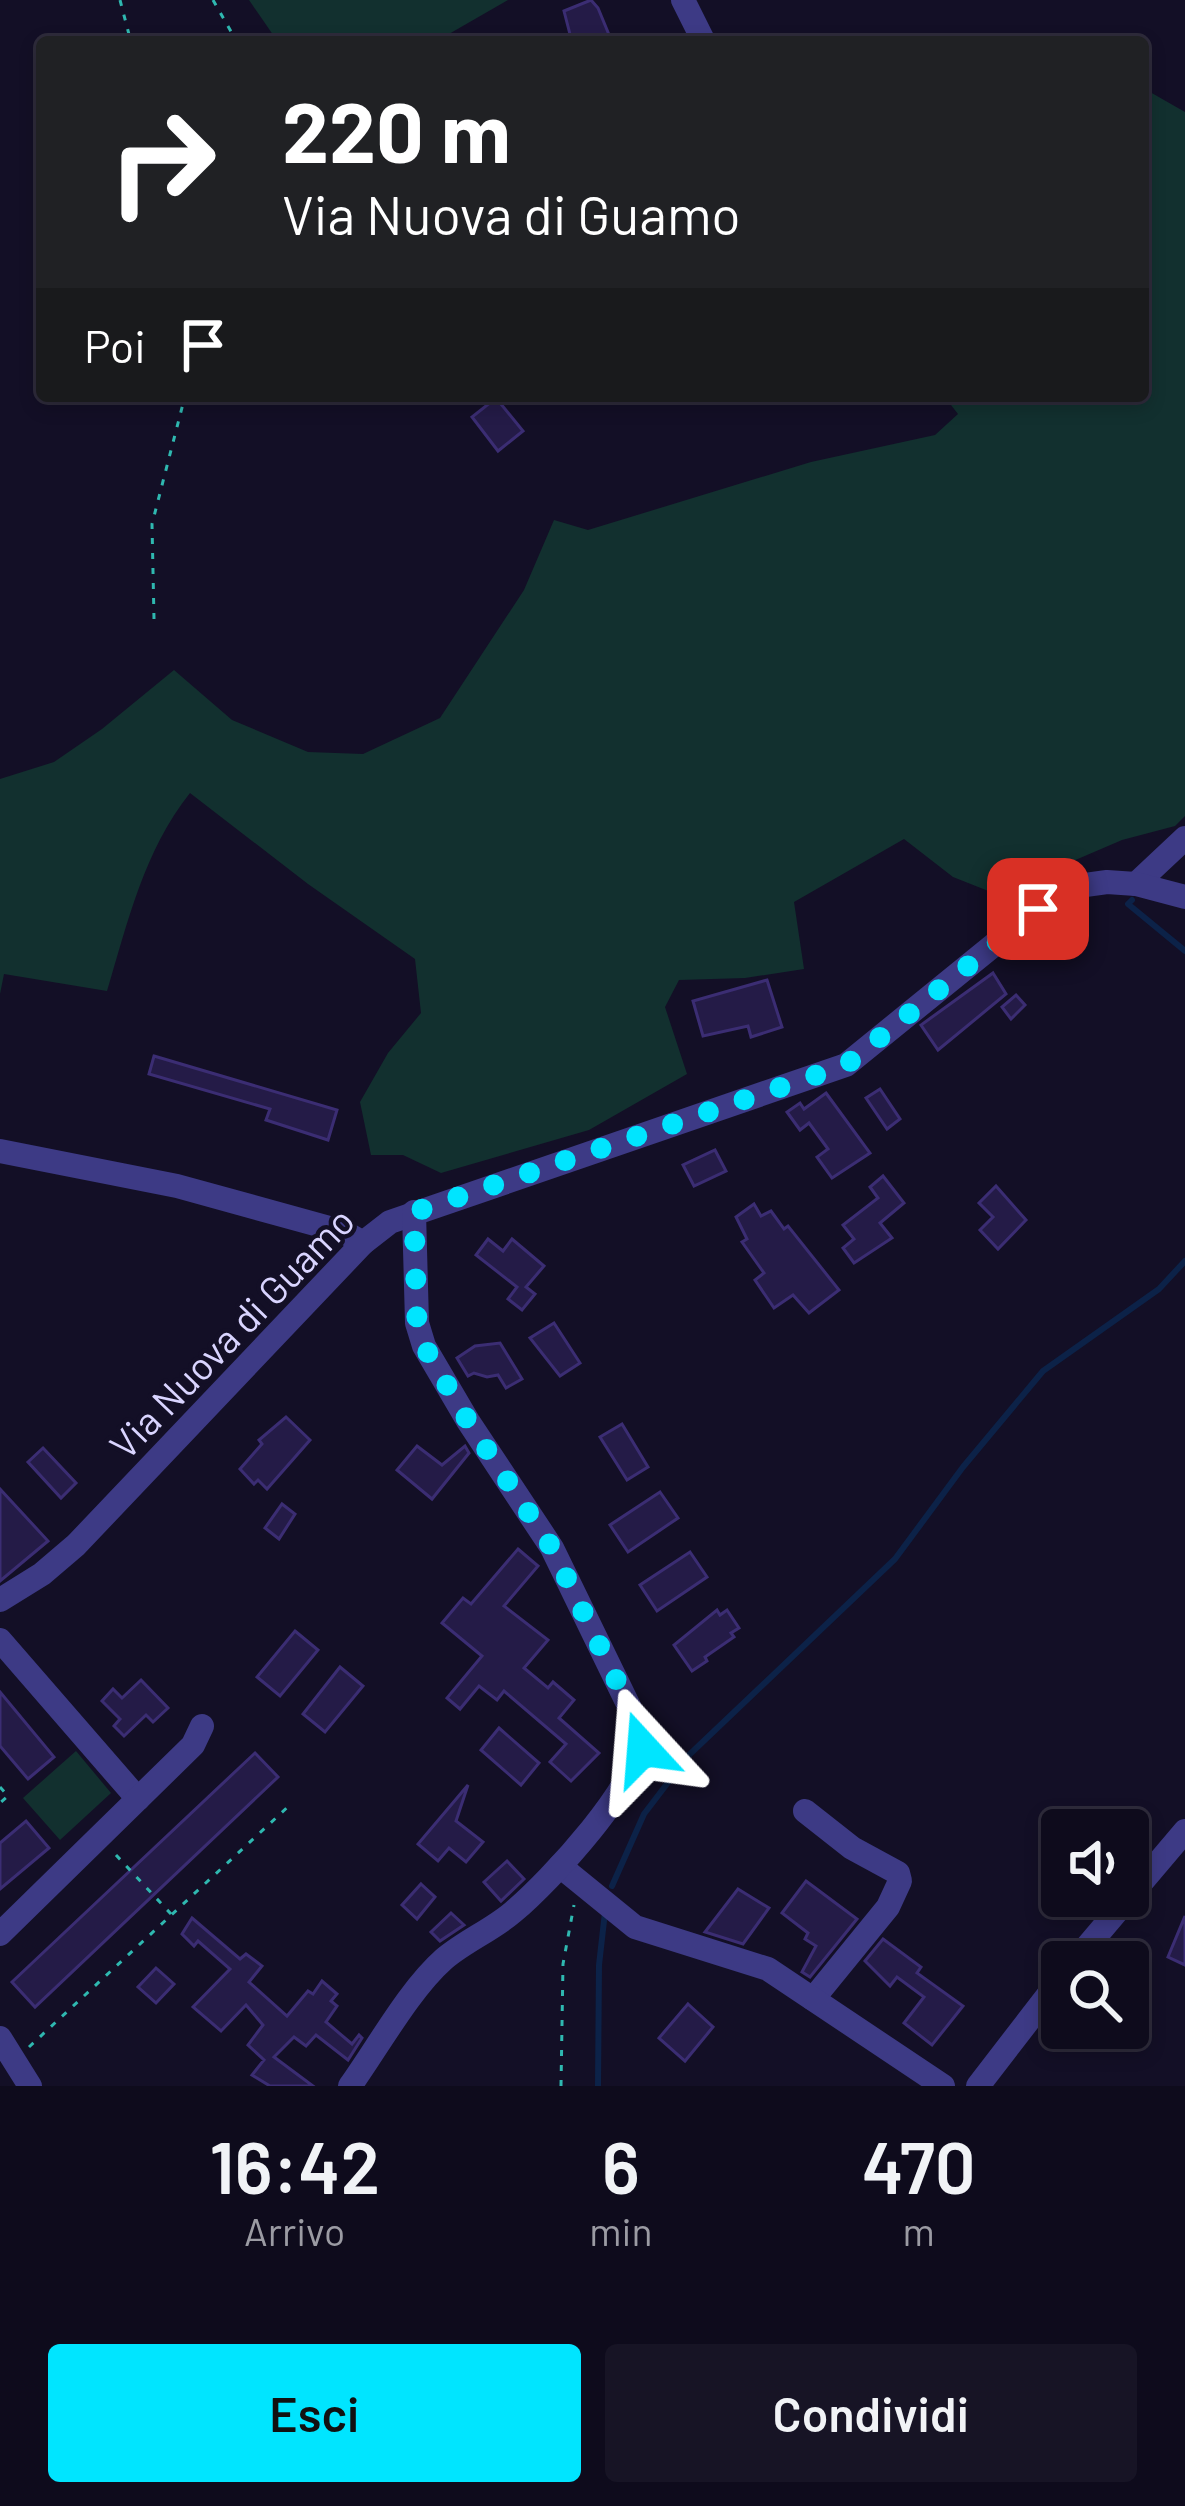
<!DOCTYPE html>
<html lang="it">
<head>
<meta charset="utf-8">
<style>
	body { margin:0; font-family:Barlow,sans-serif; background:#171425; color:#f1f3f6; height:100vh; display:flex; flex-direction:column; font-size:45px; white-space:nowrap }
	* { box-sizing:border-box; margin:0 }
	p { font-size:39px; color:#9b9ba3 }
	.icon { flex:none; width:66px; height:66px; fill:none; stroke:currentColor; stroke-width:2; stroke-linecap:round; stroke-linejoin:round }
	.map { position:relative; height:2086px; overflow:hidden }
	.panel { display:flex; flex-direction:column; background:#0e0b1c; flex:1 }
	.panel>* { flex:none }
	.banner { position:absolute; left:36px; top:36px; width:1113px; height:366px; border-radius:12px; box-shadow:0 6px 18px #0003,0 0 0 3px #2e2b3b; background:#202124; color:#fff; overflow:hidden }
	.buttons { position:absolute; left:1041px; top:1809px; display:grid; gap:24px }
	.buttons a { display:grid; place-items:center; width:108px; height:108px; border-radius:12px; background:#0e0b1c; box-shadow:0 6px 18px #0003,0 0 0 3px #2e2b3b; font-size:60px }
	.pin { position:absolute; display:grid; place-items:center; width:102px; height:102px; color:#fff; margin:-51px; border-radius:24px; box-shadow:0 6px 18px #0006 }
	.me { position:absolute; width:132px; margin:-66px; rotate:341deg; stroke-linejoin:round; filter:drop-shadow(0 0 9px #0008) }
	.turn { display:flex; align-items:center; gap:42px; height:252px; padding:0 48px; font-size:54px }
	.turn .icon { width:156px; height:156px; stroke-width:2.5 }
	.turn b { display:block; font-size:84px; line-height:102px }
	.then { display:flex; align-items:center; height:114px; padding:0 48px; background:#0003; gap:24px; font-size:45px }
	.eta { display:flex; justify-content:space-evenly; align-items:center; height:204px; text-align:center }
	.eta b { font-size:72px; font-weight:600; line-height:84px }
	.primary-button { display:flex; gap:24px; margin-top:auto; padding:24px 48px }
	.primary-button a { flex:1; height:138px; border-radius:12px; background:#00e5ff; color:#111; font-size:48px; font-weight:600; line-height:138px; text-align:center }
	.primary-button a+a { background:#171425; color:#f1f3f6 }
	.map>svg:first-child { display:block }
	.green { fill:#12302f }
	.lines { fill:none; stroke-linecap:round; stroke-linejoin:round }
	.stream { stroke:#0c2248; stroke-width:6 }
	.building { fill:#241b47; stroke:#3b2d73; stroke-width:3 }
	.path { stroke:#2fb8b0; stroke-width:3; stroke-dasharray:6 9; stroke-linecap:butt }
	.minor { stroke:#3d3a85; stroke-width:24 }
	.route { stroke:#00e5ff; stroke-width:21; stroke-dasharray:0 37.8 }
	.labels { text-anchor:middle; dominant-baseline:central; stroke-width:9; stroke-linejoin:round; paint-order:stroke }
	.street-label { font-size:39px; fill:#d9d4ff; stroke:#130f26 }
</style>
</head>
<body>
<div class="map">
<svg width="1185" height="2086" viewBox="0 0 1185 2086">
	<rect width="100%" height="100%" fill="#130f26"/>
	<g class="green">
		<polygon points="249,0 508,0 435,42 278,42"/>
		<path d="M1143 88 1185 112V816L1175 826 1122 840 996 894 953 877 904 839 794 902 804 969 745 978 679 980 665 1007 687 1074 589 1130 441 1173 403 1155H371L360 1102 388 1053 421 1013 415 959 308 884 190 793C144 851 128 921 107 991L4 974 0 994V779L54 762 102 729 174 670 232 720 308 752 363 754 440 718 524 590 554 520 588 530 811 462 935 435 958 414 944 396H1143Z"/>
		<polygon points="76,1751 111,1793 60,1840 23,1798"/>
	</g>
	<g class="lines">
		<g class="stream">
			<polyline points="1132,900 1128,904 1185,951"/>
			<polyline points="612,1886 644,1814 689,1755 895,1559 963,1467 1043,1371 1159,1289 1185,1261"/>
			<polyline points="598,2086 599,1965 605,1912"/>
		</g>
	</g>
	<g class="building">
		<polygon points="591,0 598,8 612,42 572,42 564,11"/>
		<polygon points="496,398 523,431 498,451 472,417"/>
		<polygon points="993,973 1006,994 938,1050 921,1025"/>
		<polygon points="767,980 782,1027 751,1037 748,1026 703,1036 693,1001"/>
		<polygon points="1016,995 1025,1005 1011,1019 1002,1007"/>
		<polygon points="154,1056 337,1110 328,1140 266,1120 270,1109 149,1074"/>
		<polygon points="880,1089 900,1119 887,1129 866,1098"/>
		<polygon points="826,1093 870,1153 832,1178 817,1157 828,1149 809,1123 800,1130 787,1112 800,1103 804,1109"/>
		<polygon points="715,1150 726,1171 694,1186 683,1165"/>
		<polygon points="883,1176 904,1203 880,1223 892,1238 854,1263 843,1248 854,1239 843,1225 878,1198 870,1187"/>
		<polygon points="996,1186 1026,1220 998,1249 980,1230 993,1217 979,1203"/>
		<polygon points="754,1204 761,1216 771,1211 784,1229 788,1226 839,1290 809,1313 793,1295 774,1308 755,1280 764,1273 742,1242 747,1239 736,1217"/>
		<polygon points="488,1239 503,1251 512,1239 544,1266 526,1287 535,1294 522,1310 508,1299 517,1287 476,1255"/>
		<polygon points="554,1323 580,1363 560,1376 530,1338"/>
		<polygon points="500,1343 522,1379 506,1388 498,1375 487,1377 474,1373 468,1376 457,1358 475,1346"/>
		<polygon points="286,1417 310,1440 267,1489 258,1480 254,1484 240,1469 262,1444 259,1440"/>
		<polygon points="622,1424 648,1467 627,1480 600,1437"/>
		<polygon points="417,1446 442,1465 465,1446 469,1453 432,1499 397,1470"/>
		<polygon points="43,1448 76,1483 61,1498 28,1462"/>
		<polygon points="0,1489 48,1541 0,1581"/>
		<polygon points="660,1492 678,1518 628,1552 610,1525"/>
		<polygon points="282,1504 295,1514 279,1539 265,1528"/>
		<polygon points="518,1549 538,1566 504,1606 548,1640 524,1668 548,1688 553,1682 574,1700 559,1718 599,1753 571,1781 550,1762 566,1744 504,1691 497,1700 479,1686 460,1709 447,1698 482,1656 442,1623 463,1598 471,1604"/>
		<polygon points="690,1552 707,1577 657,1611 640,1585"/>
		<polygon points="717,1610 720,1615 727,1610 739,1628 731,1633 734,1637 705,1657 707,1661 692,1671 674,1645"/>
		<polygon points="295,1631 318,1650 280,1696 257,1677"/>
		<polygon points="340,1667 363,1686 325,1732 303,1714"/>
		<polygon points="141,1680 168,1708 153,1722 146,1715 124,1736 114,1726 120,1719 102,1701 113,1689 122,1698"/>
		<polygon points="0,1692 54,1757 28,1779 0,1746"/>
		<polygon points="499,1728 539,1763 521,1785 481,1750"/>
		<polygon points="255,1753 278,1777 35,2007 12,1982"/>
		<polygon points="468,1785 456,1821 483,1842 466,1862 449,1848 438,1861 418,1844"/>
		<polygon points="26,1821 49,1848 0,1889 0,1843"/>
		<polygon points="507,1861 524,1879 501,1901 484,1882"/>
		<polygon points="806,1881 857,1919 810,1977 802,1972 816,1946 805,1939 808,1933 782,1913"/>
		<polygon points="421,1884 435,1897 417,1919 402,1905"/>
		<polygon points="738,1889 769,1908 743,1944 705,1932"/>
		<polygon points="451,1913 464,1925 440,1941 431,1932"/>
		<polygon points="1185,1916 1185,1965 1168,1957"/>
		<polygon points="192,1918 240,1959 246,1954 262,1966 249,1982 287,2016 308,1991 313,1994 322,1981 337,1994 331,2001 337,2006 326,2022 352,2044 359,2035 362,2038 348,2060 316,2035 306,2046 294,2037 274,2057 313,2086 270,2086 252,2075 264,2060 248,2045 263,2025 246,2005 221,2031 193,2007 230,1969 198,1941 194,1946 182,1934"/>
		<polygon points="883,1939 921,1967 917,1973 963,2006 932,2045 904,2023 924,1997 897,1977 890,1986 865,1961"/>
		<polygon points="156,1968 174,1984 156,2003 138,1987"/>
		<polygon points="688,2004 713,2027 685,2061 659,2038"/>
	</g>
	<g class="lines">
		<g class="path">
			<polyline points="120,0 131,42"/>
			<polyline points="213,0 237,42"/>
			<polyline points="154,619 152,524 185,396"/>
			<polyline points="0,1787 8,1796 0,1803"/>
			<polyline points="116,1855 171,1914"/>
			<polyline points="29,2047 292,1803"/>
			<polyline points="561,2086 563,1964 574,1905"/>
		</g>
		<g class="minor">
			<polyline points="683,0 704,42"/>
			<polyline points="1136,884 1185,838"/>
			<polyline points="0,1151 177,1186 344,1232 363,1243"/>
			<polyline points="0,1600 42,1574 76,1545 363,1243 390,1222 846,1065 1038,909 1078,886 1107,882 1136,884 1185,897"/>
			<polyline points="0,1640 138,1799"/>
			<polyline points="805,1811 852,1848 898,1873 900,1881 888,1907 813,1999"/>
			<polyline points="560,1866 635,1927 768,1969 943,2086"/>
			<polyline points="0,1934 193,1745 202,1726"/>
			<polyline points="1074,1962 1185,1831"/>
			<polyline points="0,2038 30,2086"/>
			<path d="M350 2086C378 2047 409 1990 444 1959 465 1941 492 1930 513 1912 551 1880 641 1783 643 1735L552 1548 468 1421 424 1346 417 1323 414 1212"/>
			<polyline points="978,2086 1062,1977"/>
		</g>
	</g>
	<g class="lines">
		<polyline class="route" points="643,1749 643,1735 552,1548 468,1421 424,1346 417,1323 414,1212 846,1065 1038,909"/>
	</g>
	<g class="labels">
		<g class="street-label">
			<text transform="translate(231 1332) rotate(-46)">Via Nuova di Guamo</text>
		</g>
	</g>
</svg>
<div class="buttons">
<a><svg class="icon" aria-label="sound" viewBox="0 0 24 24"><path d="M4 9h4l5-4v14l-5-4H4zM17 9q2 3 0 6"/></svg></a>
<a><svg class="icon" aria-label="search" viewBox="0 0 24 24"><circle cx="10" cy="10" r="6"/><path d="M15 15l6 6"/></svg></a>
</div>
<div class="pin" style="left:1038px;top:909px;background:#d93025"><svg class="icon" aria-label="arrive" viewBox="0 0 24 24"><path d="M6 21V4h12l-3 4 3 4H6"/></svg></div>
<svg class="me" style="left:643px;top:1749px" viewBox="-20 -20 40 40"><path d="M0-17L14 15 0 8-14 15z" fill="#00e5ff" stroke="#fff" stroke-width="4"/></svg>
<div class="banner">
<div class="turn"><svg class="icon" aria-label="right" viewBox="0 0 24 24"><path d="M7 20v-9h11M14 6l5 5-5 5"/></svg><div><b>220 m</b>Via Nuova di Guamo</div></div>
<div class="then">Poi<svg class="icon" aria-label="arrive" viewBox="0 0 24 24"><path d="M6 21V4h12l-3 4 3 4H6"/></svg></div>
</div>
</div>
<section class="panel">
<div class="eta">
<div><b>16:42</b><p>Arrivo</p></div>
<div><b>6</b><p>min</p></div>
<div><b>470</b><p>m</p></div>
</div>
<div class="primary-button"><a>Esci</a><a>Condividi</a></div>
</section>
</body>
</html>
